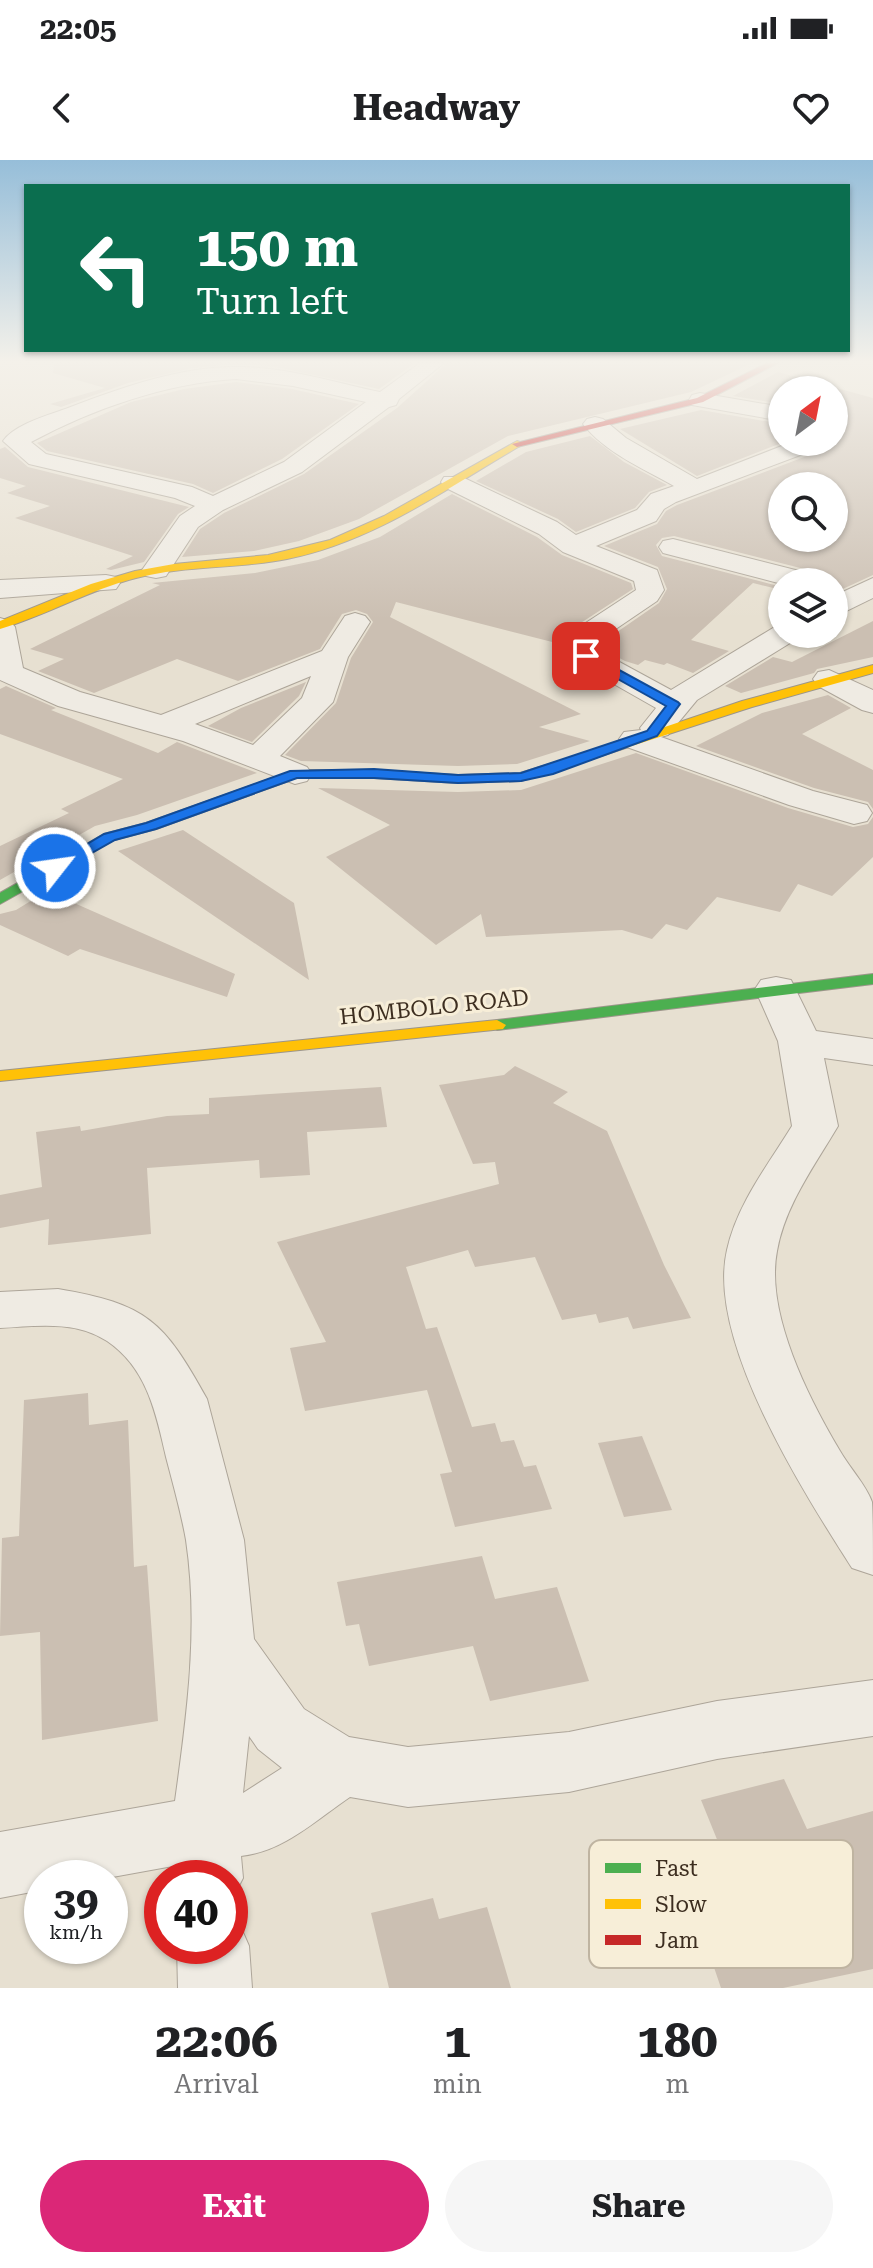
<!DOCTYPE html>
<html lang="en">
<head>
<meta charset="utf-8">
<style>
	body { margin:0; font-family:"Roboto Serif",serif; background:#f6f6f6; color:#202124; height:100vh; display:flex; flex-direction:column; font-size:30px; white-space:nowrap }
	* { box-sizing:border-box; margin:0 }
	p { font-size:26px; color:#757577 }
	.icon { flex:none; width:44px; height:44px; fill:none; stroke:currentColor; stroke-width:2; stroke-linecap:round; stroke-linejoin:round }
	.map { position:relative; height:1828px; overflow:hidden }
	.details { display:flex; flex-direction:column; background:#fff; flex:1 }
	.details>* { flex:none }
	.banner { position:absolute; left:24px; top:24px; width:826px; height:168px; border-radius:0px; box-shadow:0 2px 6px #0004; background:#0b6e4f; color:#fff; overflow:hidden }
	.needle { width:52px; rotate:32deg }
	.buttons { position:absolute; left:768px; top:216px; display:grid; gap:16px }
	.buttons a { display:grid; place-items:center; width:80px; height:80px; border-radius:50%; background:#fff; box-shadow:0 2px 6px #0004; font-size:40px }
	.speed { position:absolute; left:24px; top:1700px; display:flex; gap:16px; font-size:40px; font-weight:700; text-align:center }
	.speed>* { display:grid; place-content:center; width:104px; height:104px; border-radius:50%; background:#fff; box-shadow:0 2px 6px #0004; line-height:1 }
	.speed small { font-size:20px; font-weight:400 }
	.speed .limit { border:12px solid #d22; background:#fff; color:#111 }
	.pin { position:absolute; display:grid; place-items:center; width:68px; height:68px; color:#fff; margin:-34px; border-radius:16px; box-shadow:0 4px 12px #0006 }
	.me { position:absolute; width:88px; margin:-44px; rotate:60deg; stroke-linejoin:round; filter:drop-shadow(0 0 6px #0008) }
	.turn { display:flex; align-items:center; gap:28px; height:168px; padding:0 40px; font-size:36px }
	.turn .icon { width:104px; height:104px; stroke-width:2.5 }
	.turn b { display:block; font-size:56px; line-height:68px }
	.eta { display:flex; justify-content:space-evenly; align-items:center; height:136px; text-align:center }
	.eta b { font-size:48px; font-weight:700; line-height:56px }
	.action { display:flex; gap:16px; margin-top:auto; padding:16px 40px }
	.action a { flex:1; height:92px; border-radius:48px; background:#db2777; color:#fff; font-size:32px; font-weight:700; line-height:92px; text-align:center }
	.action a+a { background:#f6f6f6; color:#202124 }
	.status { display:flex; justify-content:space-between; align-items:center; height:56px; padding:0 40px; background:#fff; direction:ltr }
	.status svg { height:22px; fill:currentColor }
	header { display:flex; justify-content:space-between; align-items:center; height:104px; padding:0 40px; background:#fff; font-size:36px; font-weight:700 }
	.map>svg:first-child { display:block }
	.building { fill:#cbbfb2; fill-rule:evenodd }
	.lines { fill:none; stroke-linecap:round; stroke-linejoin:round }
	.street-casing { stroke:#ada599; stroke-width:2 }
	.fast-casing { stroke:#9c958a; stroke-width:2 }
	.slow-casing { stroke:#9c958a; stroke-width:2 }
	.jam-casing { stroke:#9c958a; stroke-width:2 }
	.street { fill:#efebe3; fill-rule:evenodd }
	.fast { fill:#4caf50; fill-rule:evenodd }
	.slow { fill:#ffc107; fill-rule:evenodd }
	.jam { fill:#c62828; fill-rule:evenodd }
	.route { fill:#1a73e8; stroke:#114b97; stroke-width:2 }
	.labels { text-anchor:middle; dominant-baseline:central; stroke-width:6; stroke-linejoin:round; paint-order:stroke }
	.street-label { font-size:22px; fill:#3d2e20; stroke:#f7eed8 }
	.key { fill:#f7eed8; stroke:#bfb4a1; stroke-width:2 }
	.key-label { font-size:22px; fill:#3d2e20 }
</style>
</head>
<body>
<div class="status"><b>22:05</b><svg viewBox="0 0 49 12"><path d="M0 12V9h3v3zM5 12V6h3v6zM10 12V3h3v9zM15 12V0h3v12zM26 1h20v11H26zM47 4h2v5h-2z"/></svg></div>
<header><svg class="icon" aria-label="back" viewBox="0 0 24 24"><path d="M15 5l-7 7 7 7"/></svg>Headway<svg class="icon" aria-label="heart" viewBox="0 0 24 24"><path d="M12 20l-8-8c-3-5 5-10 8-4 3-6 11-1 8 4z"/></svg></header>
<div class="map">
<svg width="873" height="1828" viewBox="0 0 873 1828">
	<rect width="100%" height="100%" fill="#e7e0d1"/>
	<g class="building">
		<polygon points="54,203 415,203 379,229 272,206 235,204 192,208 128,223 61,247 50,244 105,228 53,213"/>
		<polygon points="447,203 750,204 691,232 508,276 359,359 299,381 254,391 182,397 200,369 224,353 304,314 397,248"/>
		<path d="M778 212 873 238V415L834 433V422H826L820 413 674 376 662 378 656 385 662 396 782 427V430L753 423 691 480 729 491 693 513 667 503 664 505 645 500 638 505 625 501 604 490V481L659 443 667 429 658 407 604 386 657 364 666 351 677 345 820 291 826 282H834V230H782V244L733 236ZM782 326H834V378H782Z"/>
		<polygon points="236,222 292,229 359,244 282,299 213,333 193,324 47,291 37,283 131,242 184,229"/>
		<polygon points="701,250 782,264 784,282 697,316 620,269"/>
		<polygon points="590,276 624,302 667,325 649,332 635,348 576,372 558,359 476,321 526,292"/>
		<polygon points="5,287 28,307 189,347 178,354 144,402 111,410 106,409 133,396 15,358 50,346 7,333 26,326 0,318 0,289"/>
		<polygon points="452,334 537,377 562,395 631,423 633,429 573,468 568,486 396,442 390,457 581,554 539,567 590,581 517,604 458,606 301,601 285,595 336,543 351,498 373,462 367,454 356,450 342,454 320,489 238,521 177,499 94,533 38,511 64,499 30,489 160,425 152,423 255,413 318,400 380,377"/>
		<polygon points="873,461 873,497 817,509 814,513 741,533 725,526 773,497 792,502"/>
		<polygon points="306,522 299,536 252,582 208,566 241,548"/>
		<polygon points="6,526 56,548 51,550 158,593 177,582 257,613 137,655 95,666 0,720 0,686 69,653 61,649 123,619 0,574 0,529"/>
		<polygon points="828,535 851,548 802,574 873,610 873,649 868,642 814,628 696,586 762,553"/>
		<polygon points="636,593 788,648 853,667 868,664 873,657 873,697 832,736 798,724 780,752 717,737 687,770 666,764 652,779 622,770 486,777 481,754 436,785 326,697 390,665 318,628 458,632 521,630"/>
		<polygon points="183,670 294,743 309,820 118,691"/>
		<polygon points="47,731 235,814 227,837 80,789 68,796 0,765 0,754 16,750"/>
		<polygon points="515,906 568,932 553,943 607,971 664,1105 691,1158 633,1169 628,1157 599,1163 596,1154 562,1160 535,1097 475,1107 468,1090 406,1107 426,1169 437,1167 472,1267 495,1263 501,1282 514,1280 524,1307 536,1305 552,1349 455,1367 440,1314 452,1312 427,1230 305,1251 290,1188 326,1182 277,1082 499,1024 495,1002 473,1004 439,925 504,915"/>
		<polygon points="381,927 387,967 307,972 310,1015 260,1018 259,1000 147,1008 151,1074 48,1085 49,1059 0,1068 0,1035 42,1027 36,972 80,966 81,971 167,956 209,954 209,938"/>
		<polygon points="88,1233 89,1265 128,1260 134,1407 147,1405 158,1561 42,1580 40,1472 0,1476 2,1378 19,1376 24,1240"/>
		<polygon points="642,1276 672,1350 624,1357 598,1283"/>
		<polygon points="482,1396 495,1439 557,1427 589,1521 490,1541 473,1486 369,1506 359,1464 346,1466 337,1422"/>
		<polygon points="784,1619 807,1669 873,1651 873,1809 783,1828 721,1828 682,1713 727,1704 701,1640"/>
		<polygon points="433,1738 439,1759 487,1747 511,1828 389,1828 371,1753"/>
	</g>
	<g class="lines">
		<g class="street-casing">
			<g id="street">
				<path d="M420 203H444L399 239 396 245 389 247 302 312 223 350 198 367 166 416 156 418 146 416 142 410 180 356 195 346 175 338 29 304 3 281C15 264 49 255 68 248 120 228 179 207 235 207 284 206 333 222 380 232ZM236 219 293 226 366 242 284 302 213 336 192 327 46 294 31 282C93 249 166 223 236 219Z"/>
				<polygon points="700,233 782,247 782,261 692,245 689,240 692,235"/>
				<path d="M595 257 603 259 626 278 697 319 792 282 823 283 819 288 676 342 664 349 656 361 596 386 657 410 664 430 657 441 601 479V492L671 530 773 468 782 466V474H799L795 480 697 540 668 575 661 577 813 631 867 645 872 653 867 661 854 664 789 645 624 586 619 579 624 572 641 570 640 568 656 548 575 502C569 493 569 479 575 470L636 430 634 421 563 392 539 374 444 327 441 322 444 317H462L557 362 576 375 637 350 651 334 674 326C644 309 604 292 583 264L587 259Z"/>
				<polygon points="673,379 819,416 823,422 782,424 663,393 659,387 663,381"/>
				<polygon points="106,415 116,417 120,423 116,429 0,438 0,420"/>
				<polygon points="873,418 873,438 834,457 834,436"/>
				<path d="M355 453 365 456 370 462 348 497 333 542 280 596 307 607 312 614 307 621 295 624 183 581 58 546 0 520V458L10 461 15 467 23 508 80 532 161 555 322 491 345 456ZM311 516 302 538 253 585 195 564Z"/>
				<polygon points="829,510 873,530 873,553 862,550 818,526 813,519 818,512"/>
				<path d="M776 817 791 820 816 871 873 879V905L824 898 838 966C815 1005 785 1045 777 1091 765 1153 809 1239 840 1291 849 1307 866 1325 872 1342 873 1358 873 1397 873 1415L852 1408C804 1333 706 1180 727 1090 737 1044 768 1005 792 966L778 881 755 829 761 820Z"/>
				<path d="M58 1129C147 1144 164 1161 207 1239L244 1380 254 1479 304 1549 349 1577 408 1587 569 1572 717 1541 873 1520V1576L717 1599 569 1632 408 1647 350 1637C316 1660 283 1692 241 1696L243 1718 230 1743V1718H173V1706L107 1718H42V1730L0 1738V1672L175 1641C187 1555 199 1467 186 1380 181 1352 173 1324 166 1297 156 1253 147 1208 107 1181 75 1160 36 1166 0 1168V1132ZM249 1576 258 1589 282 1608 243 1633Z"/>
				<polygon points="230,1757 238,1761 249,1786 252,1828 178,1828 177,1786 230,1786"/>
			</g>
		</g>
		<g class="fast-casing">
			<g id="fast">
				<polygon points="556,602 563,606 561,609 521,621 458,623 374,618 297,618 156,669 114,680 0,744 0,733 104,674 146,663 295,610 374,610 458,615 520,613"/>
				<polygon points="873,814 873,824 497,870 488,865 497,860"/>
			</g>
		</g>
		<g class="slow-casing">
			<g id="slow">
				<path d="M517 281 520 282V286C446 329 373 382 287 399 237 409 186 405 136 418 89 430 47 455 0 469V461L91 424 135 411 174 404 268 395 330 380 384 356Z"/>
				<polygon points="873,505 873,513 752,547 561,609 556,610 549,606 742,541"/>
				<polygon points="497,860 506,865 503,869 0,921 0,911"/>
			</g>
		</g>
		<g class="jam-casing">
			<polygon id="jam" points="767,203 778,203 703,242 517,287 512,284 697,238"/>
		</g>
		<use href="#street" class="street"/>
		<use href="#fast" class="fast"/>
		<use href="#slow" class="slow"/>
		<use href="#jam" class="jam"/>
	</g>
	<linearGradient id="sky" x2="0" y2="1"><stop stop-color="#96bed9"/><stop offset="0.44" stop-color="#f4f1ea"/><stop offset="1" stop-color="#f4f1ea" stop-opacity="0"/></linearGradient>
	<rect width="873" height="459" fill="url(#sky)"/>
	<polygon class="route" points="582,494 590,494 678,542 680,544 657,576 553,614 521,621 458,623 374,618 297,618 156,669 115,680 60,711 49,711 47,708 104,674 146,663 290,611 374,609 458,615 521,613 647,571 666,546 582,499"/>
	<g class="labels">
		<g class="street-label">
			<text transform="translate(434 847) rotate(-6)">HOMBOLO ROAD</text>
		</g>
	</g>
	<rect x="589" y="1680" width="264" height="128" rx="12" class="key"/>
	<rect x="605" y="1703" width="36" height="10" fill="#4caf50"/>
	<rect x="605" y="1739" width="36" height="10" fill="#ffc107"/>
	<rect x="605" y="1775" width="36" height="10" fill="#c62828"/>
	<g class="key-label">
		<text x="655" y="1716">Fast</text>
		<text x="655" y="1752">Slow</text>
		<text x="655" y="1788">Jam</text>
	</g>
</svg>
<div class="buttons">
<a><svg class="needle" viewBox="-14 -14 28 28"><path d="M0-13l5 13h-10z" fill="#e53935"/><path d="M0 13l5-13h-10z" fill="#757577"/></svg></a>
<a><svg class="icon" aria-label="search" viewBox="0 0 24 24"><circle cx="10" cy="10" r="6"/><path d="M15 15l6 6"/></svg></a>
<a><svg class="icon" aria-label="layers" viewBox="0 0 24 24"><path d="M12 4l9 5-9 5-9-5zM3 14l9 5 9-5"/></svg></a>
</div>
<div class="speed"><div>39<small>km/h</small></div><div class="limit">40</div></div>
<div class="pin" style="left:586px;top:496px;background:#d93025"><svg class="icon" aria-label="arrive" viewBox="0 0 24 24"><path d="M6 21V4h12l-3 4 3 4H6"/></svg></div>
<svg class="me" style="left:55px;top:708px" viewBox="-20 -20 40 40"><circle r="17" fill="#1a73e8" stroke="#fff" stroke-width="3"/><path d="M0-11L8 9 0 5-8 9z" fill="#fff"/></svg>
<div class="banner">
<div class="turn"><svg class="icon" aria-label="left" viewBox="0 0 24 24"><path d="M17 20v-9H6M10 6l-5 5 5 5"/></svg><div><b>150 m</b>Turn left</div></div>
</div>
</div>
<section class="details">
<div class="eta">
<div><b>22:06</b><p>Arrival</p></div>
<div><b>1</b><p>min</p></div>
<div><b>180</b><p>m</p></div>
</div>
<div class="action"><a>Exit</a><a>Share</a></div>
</section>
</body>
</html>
